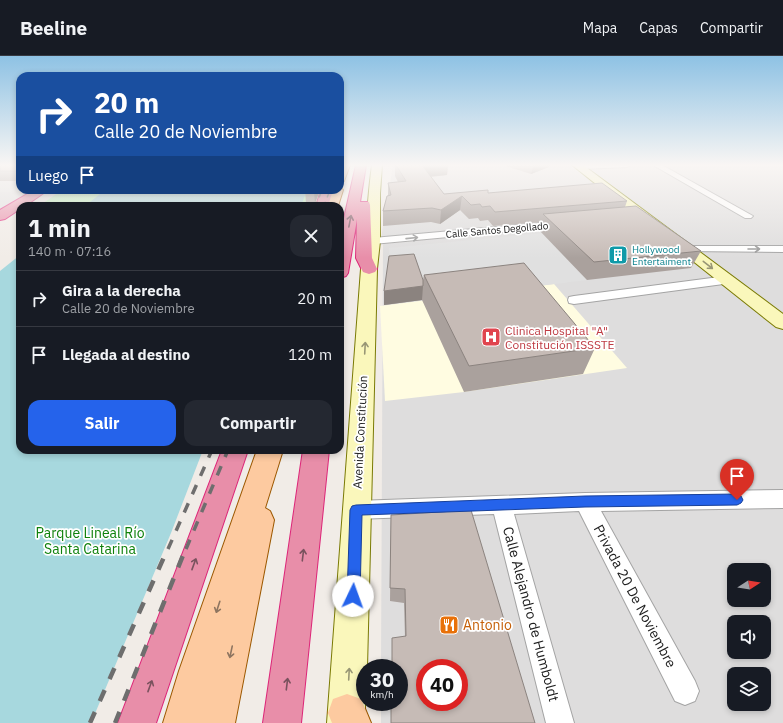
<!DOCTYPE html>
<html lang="es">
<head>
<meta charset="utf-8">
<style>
	body { margin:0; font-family:"IBM Plex Sans",sans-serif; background:#242831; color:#f1f3f6; height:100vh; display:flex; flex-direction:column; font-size:15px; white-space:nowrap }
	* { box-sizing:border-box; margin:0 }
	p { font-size:13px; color:#9ea1a6 }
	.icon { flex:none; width:22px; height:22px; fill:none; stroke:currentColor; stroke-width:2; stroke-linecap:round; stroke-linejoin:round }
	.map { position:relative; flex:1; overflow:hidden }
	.panel { position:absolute; left:16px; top:146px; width:328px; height:252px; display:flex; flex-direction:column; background:#171b24; border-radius:12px; box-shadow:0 2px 6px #0003 }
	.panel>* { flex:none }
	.top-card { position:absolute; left:16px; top:16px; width:328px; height:122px; border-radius:12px; box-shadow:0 2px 6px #0003; background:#1a4fa0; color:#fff; overflow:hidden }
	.needle { width:26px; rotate:78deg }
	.controls { position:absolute; left:727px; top:507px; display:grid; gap:8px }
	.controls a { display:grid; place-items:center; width:44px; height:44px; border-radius:8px; background:#171b24; box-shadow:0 2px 6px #0003; font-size:20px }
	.speed { position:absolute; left:356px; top:603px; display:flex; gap:8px; font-size:20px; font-weight:700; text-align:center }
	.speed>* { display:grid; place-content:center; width:52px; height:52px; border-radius:50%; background:#171b24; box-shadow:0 2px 6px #0003; line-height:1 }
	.speed small { font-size:10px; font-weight:400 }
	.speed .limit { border:6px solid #d22; background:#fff; color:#111 }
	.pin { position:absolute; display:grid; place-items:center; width:34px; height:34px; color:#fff; margin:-41px -17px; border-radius:50% 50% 50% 0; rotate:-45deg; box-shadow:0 0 4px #0007 }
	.pin .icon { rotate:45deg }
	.me { position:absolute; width:44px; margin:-22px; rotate:3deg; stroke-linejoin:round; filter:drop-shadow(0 0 3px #0008) }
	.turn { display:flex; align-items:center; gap:14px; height:84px; padding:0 12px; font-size:18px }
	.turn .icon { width:52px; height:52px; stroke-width:2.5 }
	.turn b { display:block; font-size:28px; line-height:34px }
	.then { display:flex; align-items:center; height:38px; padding:0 12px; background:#0003; gap:8px; font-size:15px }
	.round { display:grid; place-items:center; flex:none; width:42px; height:42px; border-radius:12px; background:#242831 }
	.headline { display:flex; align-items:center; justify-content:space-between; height:68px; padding:0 12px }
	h1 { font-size:24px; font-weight:800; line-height:30px }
	.button { display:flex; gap:8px; margin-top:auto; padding:8px 12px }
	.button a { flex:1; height:46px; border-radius:12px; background:#2563eb; color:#fff; font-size:16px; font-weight:800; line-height:46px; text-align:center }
	.button a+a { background:#242831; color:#f1f3f6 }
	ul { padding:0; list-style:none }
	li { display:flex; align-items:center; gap:12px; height:56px; padding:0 12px; border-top:1px solid #363941 }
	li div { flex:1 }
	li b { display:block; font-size:15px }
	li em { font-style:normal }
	header { display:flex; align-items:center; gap:24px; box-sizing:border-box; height:56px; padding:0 20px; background:#171b24; border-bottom:1px solid #363941 }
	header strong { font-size:19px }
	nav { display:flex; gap:22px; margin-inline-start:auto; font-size:14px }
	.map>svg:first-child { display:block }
	.residential { fill:#dedddd; fill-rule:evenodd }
	.education { fill:#fffce1 }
	.park { fill:#c6fac4 }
	.parking { fill:#e0e0e0 }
	.water { fill:#a7d8de }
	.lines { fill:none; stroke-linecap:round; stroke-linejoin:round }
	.street-casing { stroke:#a4a4a4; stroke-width:2 }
	.secondary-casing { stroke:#7a7a04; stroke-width:2 }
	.primary-casing { stroke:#9c5800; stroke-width:2 }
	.highway-casing { stroke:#dd2578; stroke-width:2 }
	.street { fill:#fff; fill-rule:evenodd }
	.secondary { fill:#faf7bb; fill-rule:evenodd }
	.primary { fill:#fdcaa0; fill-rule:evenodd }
	.highway { fill:#e88ea9; fill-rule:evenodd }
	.rail-far2 { stroke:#6e6e6e; stroke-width:1.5; stroke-dasharray:4.5 4.5; stroke-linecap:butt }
	.rail-far1 { stroke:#6e6e6e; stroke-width:3.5; stroke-dasharray:10 10; stroke-linecap:butt }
	.rail { stroke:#6e6e6e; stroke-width:4.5; stroke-dasharray:12 12; stroke-linecap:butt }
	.wall { fill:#aaa19d }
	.shaded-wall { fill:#8b837f }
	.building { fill:#c6bbb6; stroke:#8b837f; fill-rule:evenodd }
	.oneway { stroke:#7a525e }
	.oneway2 { stroke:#9b9b9b }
	.oneway3 { stroke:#989675 }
	.oneway4 { stroke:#8e7560 }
	.route { fill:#2563eb; stroke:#184099 }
	.labels { text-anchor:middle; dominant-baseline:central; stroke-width:3.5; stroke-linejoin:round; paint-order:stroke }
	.far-street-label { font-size:10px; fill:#202020; stroke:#fff }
	.far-culture-label { font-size:10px; fill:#0d838f; stroke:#fff; text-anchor:start }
	.health-label { font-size:12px; fill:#be3a42; stroke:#fff; text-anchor:start }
	.street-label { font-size:12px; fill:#202020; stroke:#fff }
	.near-park-label { font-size:14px; fill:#0e810b; stroke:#fff }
	.near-street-label { font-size:14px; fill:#202020; stroke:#fff }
	.near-food-label { font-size:14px; fill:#c56008; stroke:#fff; text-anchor:start }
</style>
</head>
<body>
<header>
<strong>Beeline</strong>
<nav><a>Mapa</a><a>Capas</a><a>Compartir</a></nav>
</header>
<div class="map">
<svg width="783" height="667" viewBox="0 0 783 667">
	<rect width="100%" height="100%" fill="#f1ece7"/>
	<g class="residential">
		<polygon points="0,109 20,109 20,134 32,134 0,155"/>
		<polygon points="393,109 579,109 570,110 637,159 381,183"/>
		<path d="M669 109H783V667H381V646H399V612H381L383 188 655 162 591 113ZM734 514H764V544H734ZM734 566H764V596H734ZM425 612H459V646H425ZM734 618H764V648H734Z"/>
	</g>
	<polygon class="education" points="554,228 627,312 464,336 385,345 380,250"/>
	<polygon class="park" points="62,134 325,134 320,150 39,150"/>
	<g class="parking">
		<polygon points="0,125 20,125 20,134 25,134 21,136 0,136"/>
		<polygon points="576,174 556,192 587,224 407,246 401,228 389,214 389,192"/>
	</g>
	<g class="water">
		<polygon points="105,134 307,134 301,150 85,150"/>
		<polygon points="20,199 20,394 203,394 171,477 91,667 0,667 0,215"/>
	</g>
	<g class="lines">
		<g class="street-casing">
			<g id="street">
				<polygon points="577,109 631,109 627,111 580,113 577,113"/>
				<polygon points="653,109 662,109 753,160 751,162 745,162"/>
				<polygon points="562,165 566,166 567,168 566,170 373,188 368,185 373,182"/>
				<polygon points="687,190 783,190 783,196 683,195 682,193"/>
				<polygon points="727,220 731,221 733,224 731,227 574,248 569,247 568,244 569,241 574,240"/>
				<polygon points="783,434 783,452 601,455 695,625 699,635 695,645 685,649 675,645 579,455 514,458 574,667 546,667 494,458 356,463 349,461 346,454 349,447 356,445 585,437"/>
			</g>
		</g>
		<g class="secondary-casing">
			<g id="secondary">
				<path d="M372 109H382L380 137V185L377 213 367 612H365V667H327L361 213C367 178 367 143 372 109Z"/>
				<polygon points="572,109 583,109 783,258 783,273 776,271"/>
			</g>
		</g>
		<g class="primary-casing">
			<g id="primary">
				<polygon points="340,109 350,109 344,125 340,126"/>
				<polygon points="340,131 343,134 338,150 326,150 331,134 340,134"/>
				<polygon points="257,394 283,394 265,452 270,455 274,464 235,667 163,667 179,615"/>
				<polygon points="347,638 361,643 371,667 332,667 328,657 333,643"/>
			</g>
		</g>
		<g class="highway-casing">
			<g id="highway">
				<polygon points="356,109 366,109 360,146 369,146 370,149 372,202 377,213 375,216 369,218 363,216 356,202 357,163 348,217 346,220 340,222 340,180"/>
				<polygon points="34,134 48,134 25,150 20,150 20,153 5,163 0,164 0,154"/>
				<polygon points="321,134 333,134 328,150 316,150"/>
				<polygon points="222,394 248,394 156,667 118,667"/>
				<polygon points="303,394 329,394 301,667 263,667"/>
			</g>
		</g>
		<use href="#street" class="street"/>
		<use href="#secondary" class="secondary"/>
		<use href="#primary" class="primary"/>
		<use href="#highway" class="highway"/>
		<g class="rail-far2">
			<polyline points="316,150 322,134"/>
			<polyline points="324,150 330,134"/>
		</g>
		<g class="rail-far1">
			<polyline points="168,493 212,394"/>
			<polyline points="186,493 228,394"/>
		</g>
		<g class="rail">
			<polyline points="90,667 168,492"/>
			<polyline points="115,667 186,492"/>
		</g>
	</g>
	<g class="wall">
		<rect x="0" y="109" width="20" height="16"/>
		<polygon points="395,109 448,109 447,119 431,121 444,138 488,137 627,145 625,151 701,195 691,212 587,224 539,174 541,166 493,170 488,164 480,165 478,162 469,163 460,154 440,168 431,166 383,170 383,155 388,140 388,127 398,126 395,120"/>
		<polygon points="502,109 550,109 549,111 531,118"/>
		<polygon points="305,134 320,134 315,147 306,147"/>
		<polygon points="424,219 595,292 583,318 464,336 422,244 384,249 384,235 423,224"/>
		<polygon points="391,459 535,667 405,581 404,547 390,545"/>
	</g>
	<g class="shaded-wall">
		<polygon points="422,109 448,109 447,119 421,121"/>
		<polygon points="534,109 550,109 549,111 531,118"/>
		<polygon points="20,113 20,122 16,115"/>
		<polygon points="341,116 342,127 340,130 340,117"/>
		<polygon points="314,134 320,134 315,147 314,135"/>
		<polygon points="462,140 460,154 440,168 441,154"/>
		<polygon points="423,230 422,244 384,249 384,235"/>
	</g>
	<g class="building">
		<polygon points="0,109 20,109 20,113 16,115 0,115"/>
		<polygon points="396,109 422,109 444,138 488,134 488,137 602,127 627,145 495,156 490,150 482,151 480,148 471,149 462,140 441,154 432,152 383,155 387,140 391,139 388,127 406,125"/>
		<rect x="305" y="134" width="9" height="1"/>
		<polygon points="636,150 701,195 594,206 543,158"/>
		<polygon points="414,198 423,224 423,230 384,235 389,200"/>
		<polygon points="524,207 595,292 469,310 424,219"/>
		<path d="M471 454 535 667H391V646H399V612H392V582L406 580 405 533 390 532 391 459ZM425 612H459V646H425Z"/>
	</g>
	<defs><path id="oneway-shaft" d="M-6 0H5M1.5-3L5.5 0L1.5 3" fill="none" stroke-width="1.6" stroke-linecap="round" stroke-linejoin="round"/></defs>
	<g class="oneway">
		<use href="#oneway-shaft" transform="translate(350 165) rotate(-79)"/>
		<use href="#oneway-shaft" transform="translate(303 499) rotate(-83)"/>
		<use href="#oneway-shaft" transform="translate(194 508) rotate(-70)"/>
		<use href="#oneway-shaft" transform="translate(287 628) rotate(-83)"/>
		<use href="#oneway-shaft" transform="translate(150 630) rotate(-70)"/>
	</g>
	<g class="oneway2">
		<use href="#oneway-shaft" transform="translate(412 182) rotate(-6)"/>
		<use href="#oneway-shaft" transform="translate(754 193)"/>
	</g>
	<g class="oneway3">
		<use href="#oneway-shaft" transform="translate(708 209) rotate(38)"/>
		<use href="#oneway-shaft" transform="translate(365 292) rotate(-87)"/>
		<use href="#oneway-shaft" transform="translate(349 618) rotate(-87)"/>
	</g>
	<g class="oneway4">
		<use href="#oneway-shaft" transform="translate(218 551) rotate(108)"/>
		<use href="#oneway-shaft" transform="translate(231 596) rotate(102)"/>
	</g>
	<linearGradient id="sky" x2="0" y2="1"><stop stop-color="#8ec2e4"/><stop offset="0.54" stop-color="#f9f6f4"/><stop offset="1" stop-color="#f9f6f4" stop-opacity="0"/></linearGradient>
	<rect width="783" height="202" fill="url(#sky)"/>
	<polygon class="route" points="737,438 741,440 743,444 741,447 737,449 585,451 362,459 360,540 358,545 353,547 349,545 347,540 350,454 352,450 356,449 585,440"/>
	<defs>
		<g id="building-square" transform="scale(1)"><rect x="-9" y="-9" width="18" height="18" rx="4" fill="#0f9aa8" stroke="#fff"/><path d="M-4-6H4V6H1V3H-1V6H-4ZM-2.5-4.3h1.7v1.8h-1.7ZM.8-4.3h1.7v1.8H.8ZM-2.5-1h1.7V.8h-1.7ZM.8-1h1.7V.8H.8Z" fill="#fff"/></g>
		<g id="hospital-square" transform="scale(1)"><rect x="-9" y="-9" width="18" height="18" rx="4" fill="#e0444e" stroke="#fff"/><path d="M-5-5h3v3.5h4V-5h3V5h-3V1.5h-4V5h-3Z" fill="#fff"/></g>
		<g id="restaurant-square" transform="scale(1)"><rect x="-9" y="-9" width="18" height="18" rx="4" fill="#e8710a" stroke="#fff"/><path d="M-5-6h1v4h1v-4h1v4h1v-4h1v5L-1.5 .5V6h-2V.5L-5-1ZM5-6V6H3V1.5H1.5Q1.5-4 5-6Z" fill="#fff"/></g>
	</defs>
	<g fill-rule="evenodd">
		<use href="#building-square" x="618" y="199"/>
		<use href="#hospital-square" x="491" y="281"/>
		<use href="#restaurant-square" x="449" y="569"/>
	</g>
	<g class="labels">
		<g class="far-street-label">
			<text transform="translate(497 174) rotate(-5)">Calle Santos Degollado</text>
		</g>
		<g class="far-culture-label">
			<text x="632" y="193">Hollywood<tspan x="632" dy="12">Entertaiment</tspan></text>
		</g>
		<g class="health-label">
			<text x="505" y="274">Clinica Hospital "A"<tspan x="505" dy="14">Constitución ISSSTE</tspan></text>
		</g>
		<g class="street-label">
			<text transform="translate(360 376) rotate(-87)">Avenida Constitución</text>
		</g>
		<g class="near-park-label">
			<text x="90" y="477">Parque Lineal Río<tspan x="90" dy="16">Santa Catarina</tspan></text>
		</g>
		<g class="near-street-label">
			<text transform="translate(635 540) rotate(62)">Privada 20 De Noviembre</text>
			<text transform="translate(531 558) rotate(75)">Calle Alejandro de Humboldt</text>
		</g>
		<g class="near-food-label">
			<text x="463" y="569">Antonio</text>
		</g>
	</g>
</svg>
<div class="controls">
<a><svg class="needle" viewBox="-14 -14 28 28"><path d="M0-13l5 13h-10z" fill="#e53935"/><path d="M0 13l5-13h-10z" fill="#9ea1a6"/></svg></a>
<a><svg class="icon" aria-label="sound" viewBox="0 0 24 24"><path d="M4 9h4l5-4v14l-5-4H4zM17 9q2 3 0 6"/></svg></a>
<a><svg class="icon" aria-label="layers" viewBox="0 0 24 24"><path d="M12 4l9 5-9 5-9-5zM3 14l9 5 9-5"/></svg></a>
</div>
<div class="speed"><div>30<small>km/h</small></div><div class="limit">40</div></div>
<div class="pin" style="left:737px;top:444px;background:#d93025"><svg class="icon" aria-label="arrive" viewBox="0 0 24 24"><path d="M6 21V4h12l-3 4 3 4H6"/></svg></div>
<svg class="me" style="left:353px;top:540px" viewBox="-20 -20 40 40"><circle r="19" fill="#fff"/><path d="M0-13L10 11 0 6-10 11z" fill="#2563eb"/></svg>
<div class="top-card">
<div class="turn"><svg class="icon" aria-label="right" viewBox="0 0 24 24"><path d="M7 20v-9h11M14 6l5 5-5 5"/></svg><div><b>20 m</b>Calle 20 de Noviembre</div></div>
<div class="then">Luego<svg class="icon" aria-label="arrive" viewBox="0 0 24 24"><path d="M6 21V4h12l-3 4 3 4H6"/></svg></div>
</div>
<section class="panel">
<div class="headline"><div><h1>1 min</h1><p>140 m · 07:16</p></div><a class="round"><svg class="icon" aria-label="close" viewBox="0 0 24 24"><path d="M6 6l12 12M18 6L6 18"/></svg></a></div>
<ul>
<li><svg class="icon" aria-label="right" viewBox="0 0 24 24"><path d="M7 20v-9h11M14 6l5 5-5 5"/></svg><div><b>Gira a la derecha</b><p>Calle 20 de Noviembre</p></div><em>20 m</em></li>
<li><svg class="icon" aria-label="arrive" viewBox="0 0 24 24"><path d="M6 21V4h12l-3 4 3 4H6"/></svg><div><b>Llegada al destino</b></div><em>120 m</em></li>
</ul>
<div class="button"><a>Salir</a><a>Compartir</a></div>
</section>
</div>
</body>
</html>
